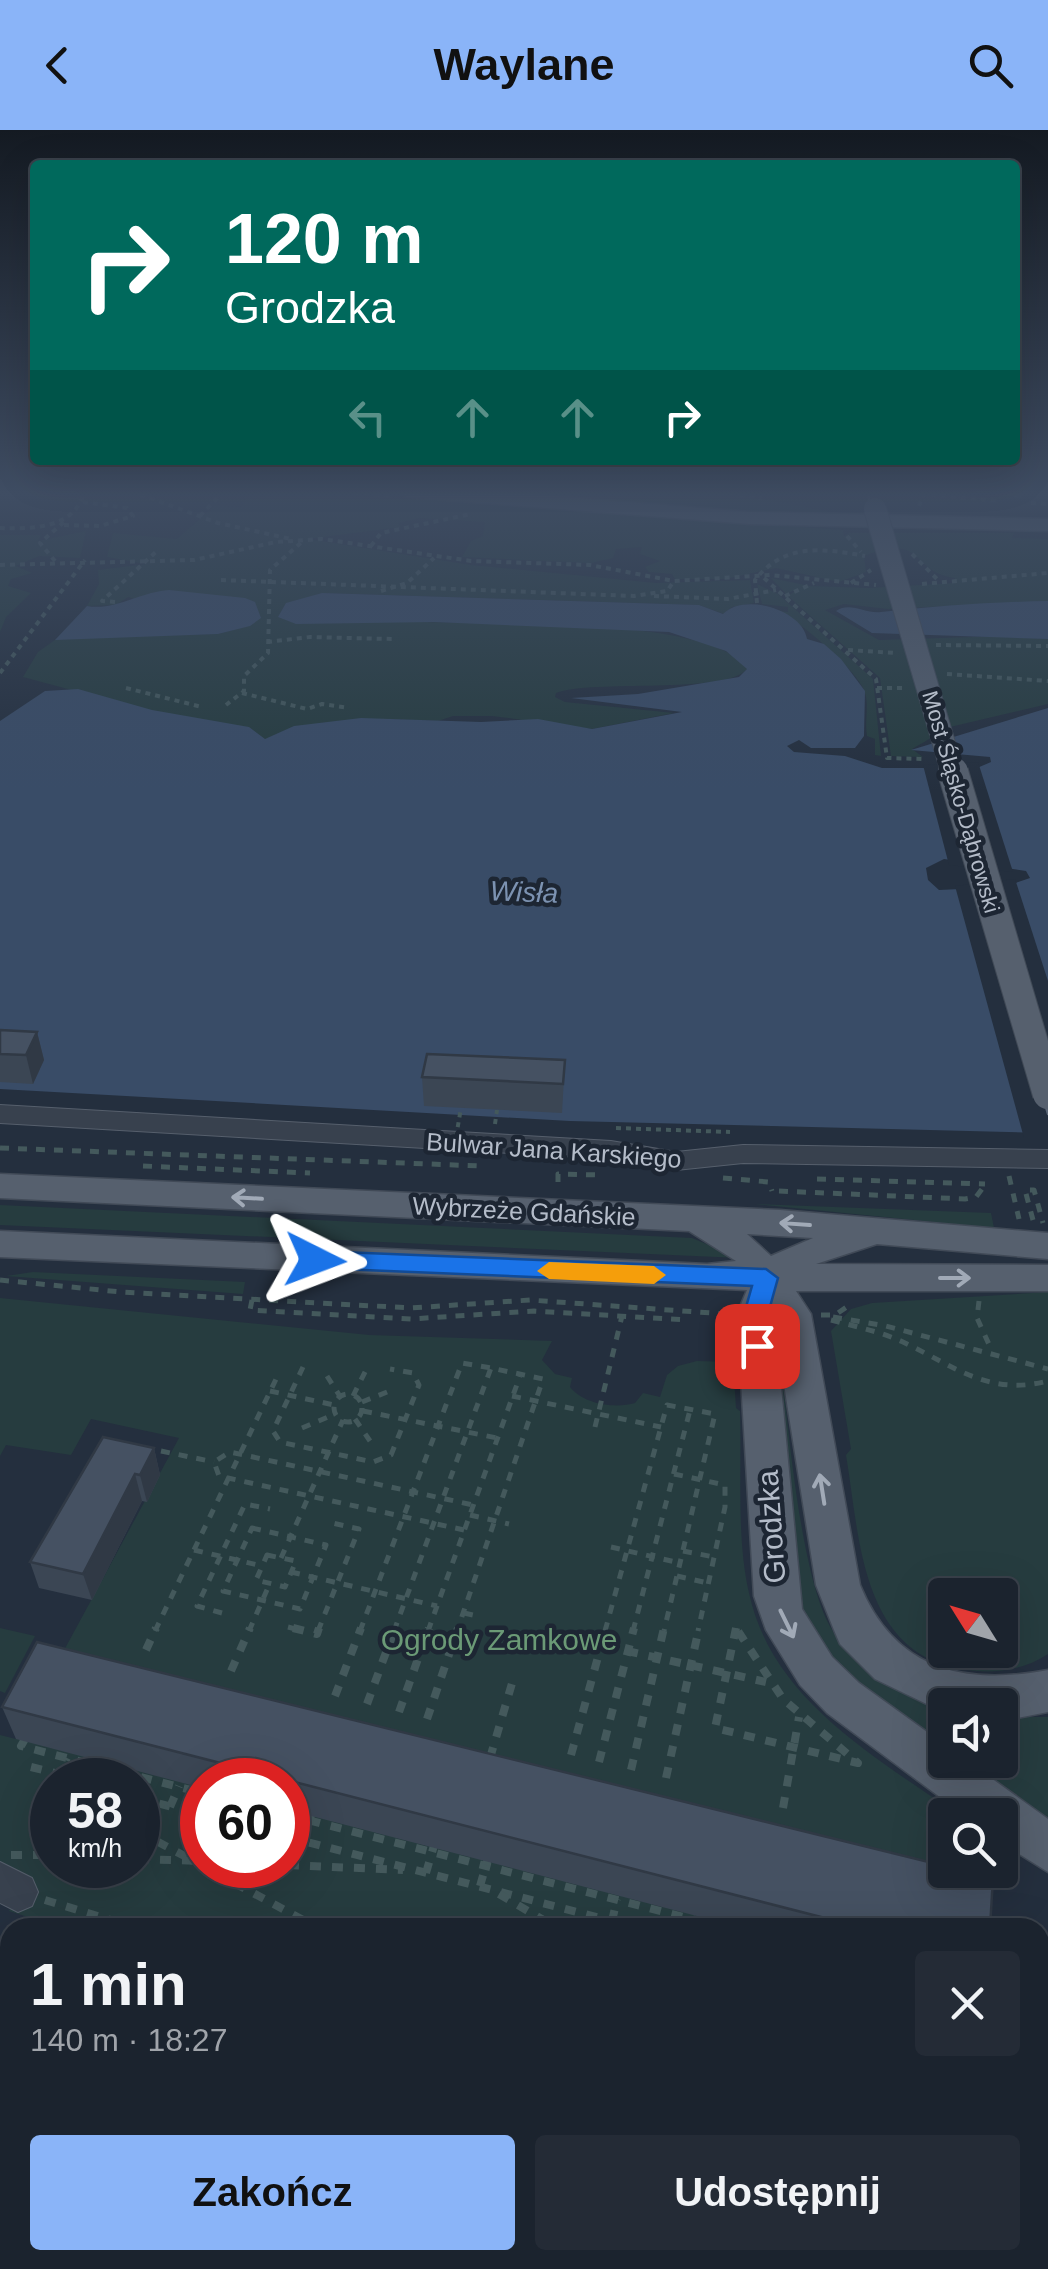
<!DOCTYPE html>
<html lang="pl">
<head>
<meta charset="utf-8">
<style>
	body { margin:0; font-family:Helvetica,sans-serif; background:#242b36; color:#f1f3f6; height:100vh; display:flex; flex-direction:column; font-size:38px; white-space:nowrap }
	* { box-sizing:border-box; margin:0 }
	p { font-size:32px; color:#a0a4aa }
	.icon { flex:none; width:55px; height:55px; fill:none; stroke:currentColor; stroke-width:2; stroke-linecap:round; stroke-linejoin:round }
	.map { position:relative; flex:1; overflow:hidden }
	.sheet { position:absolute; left:0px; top:1788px; width:1050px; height:352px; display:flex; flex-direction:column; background:#1b232e; border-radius:30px 30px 0 0; box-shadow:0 10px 40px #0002,0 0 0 2px #39404a }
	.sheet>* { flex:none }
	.guide { position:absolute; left:30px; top:30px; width:990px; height:305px; border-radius:10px; box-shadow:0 10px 40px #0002,0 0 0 2px #39404a; background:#00695c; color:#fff; overflow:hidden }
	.needle { width:65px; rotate:307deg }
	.buttons { position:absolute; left:928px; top:1448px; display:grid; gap:20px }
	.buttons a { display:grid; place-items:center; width:90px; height:90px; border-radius:10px; background:#1b232e; box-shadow:0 10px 40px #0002,0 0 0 2px #39404a; font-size:50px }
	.speed { position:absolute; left:30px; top:1628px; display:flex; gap:20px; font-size:50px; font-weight:700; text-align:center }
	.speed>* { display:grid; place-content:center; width:130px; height:130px; border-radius:50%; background:#1b232e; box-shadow:0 10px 40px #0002,0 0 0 2px #39404a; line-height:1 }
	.speed small { font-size:25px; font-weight:400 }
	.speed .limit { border:15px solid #d22; background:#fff; color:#111 }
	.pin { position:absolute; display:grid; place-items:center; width:85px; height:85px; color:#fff; margin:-42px; border-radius:20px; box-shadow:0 5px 15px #0006 }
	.me { position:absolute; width:110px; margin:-55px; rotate:93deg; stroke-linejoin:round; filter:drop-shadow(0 0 8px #0008) }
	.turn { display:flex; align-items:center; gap:35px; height:210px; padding:0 30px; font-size:45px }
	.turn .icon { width:130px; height:130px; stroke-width:2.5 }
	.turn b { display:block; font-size:70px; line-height:85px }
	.lanes { display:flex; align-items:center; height:95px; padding:0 30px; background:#0003; justify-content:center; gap:50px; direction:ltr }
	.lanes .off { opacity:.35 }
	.round { display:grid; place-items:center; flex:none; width:105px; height:105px; border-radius:10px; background:#242b36 }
	.headline { display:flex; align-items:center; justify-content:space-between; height:170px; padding:0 30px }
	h1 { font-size:60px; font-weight:700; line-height:75px }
	.cta { display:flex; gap:20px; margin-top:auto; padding:20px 30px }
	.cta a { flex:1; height:115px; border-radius:10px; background:#8ab4f8; color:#111; font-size:40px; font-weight:700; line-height:115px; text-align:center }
	.cta a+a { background:#242b36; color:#f1f3f6 }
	header { display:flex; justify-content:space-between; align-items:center; height:130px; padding:0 30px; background:#8ab4f8; color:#111; font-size:45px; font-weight:700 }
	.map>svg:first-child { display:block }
	.green { fill:#263c3f; fill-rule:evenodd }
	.water { fill:#394c67; fill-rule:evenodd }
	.pier { fill:#242f3e }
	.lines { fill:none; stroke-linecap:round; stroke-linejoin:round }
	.minor-casing { stroke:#565f6c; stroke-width:2 }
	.major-casing { stroke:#414a57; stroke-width:3 }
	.path-far2 { stroke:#44595c; stroke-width:4; stroke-dasharray:5 5; stroke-linecap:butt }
	.path-far1 { stroke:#44595c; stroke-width:5; stroke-dasharray:9 9; stroke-linecap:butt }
	.path { stroke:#44595c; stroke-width:8; stroke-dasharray:11 11; stroke-linecap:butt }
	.minor { fill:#38414e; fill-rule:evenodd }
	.major { fill:#56606e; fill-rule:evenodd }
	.tram { stroke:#5a6575; stroke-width:2.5 }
	.major-bridge-far1-casing { stroke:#414a57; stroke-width:24; stroke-linecap:butt }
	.major-bridge-casing { stroke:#414a57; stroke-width:32; stroke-linecap:butt }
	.path-bridge { stroke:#44595c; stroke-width:4; stroke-dasharray:5 5; stroke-linecap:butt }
	.major-bridge-far1 { stroke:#56606e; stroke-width:22 }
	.major-bridge { stroke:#56606e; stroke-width:30 }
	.wall { fill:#3b4654 }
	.shaded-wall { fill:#303945 }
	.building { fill:#455162; stroke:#303945; stroke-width:2.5 }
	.oneway { stroke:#a1aab7 }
	.route { fill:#1a73e8; stroke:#114b97; stroke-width:2.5 }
	.slow { fill:#f59e0b }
	.labels { text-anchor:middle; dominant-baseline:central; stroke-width:9; stroke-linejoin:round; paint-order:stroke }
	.far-street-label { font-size:22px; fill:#b4bcc9; stroke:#1d2633 }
	.street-label { font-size:25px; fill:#b4bcc9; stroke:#1d2633 }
	.water-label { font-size:28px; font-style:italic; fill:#7c92b1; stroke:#1d2633 }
	.near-street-label { font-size:30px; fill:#b4bcc9; stroke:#1d2633 }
	.near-park-label { font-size:30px; fill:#6b9a76; stroke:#1d2633 }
</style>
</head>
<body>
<header><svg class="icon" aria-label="back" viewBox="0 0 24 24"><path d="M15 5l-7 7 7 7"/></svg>Waylane<svg class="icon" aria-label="search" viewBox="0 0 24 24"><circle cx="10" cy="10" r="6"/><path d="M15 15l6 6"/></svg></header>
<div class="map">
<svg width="1048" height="2139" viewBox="0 0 1048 2139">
	<rect width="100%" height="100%" fill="#242f3e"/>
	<g class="green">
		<path d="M244 361H299L843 400 844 406 849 403H1014L1012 408 1048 409V471L888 479 844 474 825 480 879 510 1003 506 1048 509V574L950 597 912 619 923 627 891 626 880 548 788 466 799 458 786 464 771 448 810 456 868 458 955 453V448C910 443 927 402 864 426L866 442 839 452 776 438 725 449H675L672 444 649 442 645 437 660 431 640 424 642 417 616 419 613 428 591 433 462 427 471 411 483 406 485 392 419 388 398 393 401 397 308 409 471 435 656 453 750 450 754 473 732 477 724 484 699 475 322 463 294 474C329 480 365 489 400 491 467 496 713 483 747 539 725 565 592 549 556 563L555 567 565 572 674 583 592 599 492 586H453L438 591 384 589 277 615 23 547 38 522 59 507 218 504 233 500 128 467 116 475 87 476 99 454 98 440 146 434 107 427 113 403 177 409 215 376 241 377 254 363Z"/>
		<path d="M467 361C590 361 716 352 836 384L753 383Z"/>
		<polygon points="86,401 80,428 39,426 16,436 32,443 11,449 8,456 31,463 6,487 0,502 0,405 41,405 38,411"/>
		<path d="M757 454 778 464 873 549 881 626 875 625V609L867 606C864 590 870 575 864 560 855 538 800 492 779 481L788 482V477L762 474Z"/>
		<polygon points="755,1074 991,1083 994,1098"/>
		<polygon points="0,1075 692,1108 740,1128 0,1095"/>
		<polygon points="33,1142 245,1152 243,1164 6,1146"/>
		<path d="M1048 1162V1524C1025 1540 994 1544 967 1540 860 1526 860 1408 846 1325L851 1319 831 1201 851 1179 872 1173ZM1000 1465V1520H945V1465Z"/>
		<path d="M0 1168 369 1205 552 1211 542 1230 555 1244 572 1248 570 1257C583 1274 615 1279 635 1273L643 1263 660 1267 667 1245 678 1236 697 1231 733 1232 736 1278 740 1281C742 1339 736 1406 749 1463 772 1570 875 1626 958 1685H945V1740L982 1743 979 1797 62 1798 9 1781 24 1748 0 1733V1605L16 1609 179 1308 91 1289 71 1325 6 1315 0 1326ZM52 1650H138V1735H52ZM202 1650H288V1735H202Z"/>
		<path d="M773 1196H777C786 1265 798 1459 837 1507L945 1578V1622L851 1556 798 1482Z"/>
		<polygon points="0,1498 35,1506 5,1563 0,1561"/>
		<polygon points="1000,1587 1048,1587 1048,1692 956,1630 1000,1630"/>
		<polygon points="745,2130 889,2130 887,2139 752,2139"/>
	</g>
	<g class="water">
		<path d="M169 460 245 468 255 472 261 488 250 496 218 504 55 510 87 476C115 481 140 462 169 460Z"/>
		<path d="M322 463 699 475 723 484C744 462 803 480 807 509L824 514 841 529 865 561 864 606 855 618H811L799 610 787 616 794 622 845 626 882 638H977L991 632 990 627 911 620 1048 578V1003L570 991 0 959V591L45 561 78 559 152 580 249 597 265 609 294 596 361 588 481 592 538 589 592 599 682 582 571 568 638 564 739 547 747 539 726 521 669 502 434 492 296 494 278 487 286 473ZM944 729 1026 741 1030 748 1004 757 939 760 928 750 926 738Z"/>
		<path d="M1048 471V509L872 503 836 481C850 471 865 484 881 482 937 476 992 472 1048 471Z"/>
	</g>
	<g class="pier">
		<polygon points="978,632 1013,742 949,735 923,635"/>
		<polygon points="1015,749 1048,851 1048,1008 1024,1008 955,756"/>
	</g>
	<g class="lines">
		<g class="minor-casing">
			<g id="minor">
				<polygon points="1004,361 1025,361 1026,362 1018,367"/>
				<polygon points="0,975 611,1011 676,1022 743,1015 1048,1020 1048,1038 743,1033 676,1040 611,1029 0,993"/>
				<polygon points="0,1732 32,1748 38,1762 32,1776 18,1782 0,1773"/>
				<rect x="0" y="1984" width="10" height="44"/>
				<rect x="50" y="2130" width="46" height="9"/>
			</g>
		</g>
		<g class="major-casing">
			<g id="major">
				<polygon points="398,361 488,361 751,382 1048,389 1048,401 751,394 407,367"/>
				<path d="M0 1044 780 1080 1048 1103V1129L877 1114 816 1134 1048 1135V1161H796L811 1184 860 1455C895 1540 964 1556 1048 1540V1582L1001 1591 1000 1575H945V1581L939 1580 875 1549 840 1514 834 1500 816 1455 776 1204 802 1479 832 1527 859 1553 945 1615V1630H966L1048 1689V1742L1000 1712V1685H964L827 1583 800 1555 766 1500 754 1466 737 1184 747 1160 0 1127V1101L707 1134 736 1131 689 1101 0 1068ZM747 1104 813 1108 771 1126Z"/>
			</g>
		</g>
		<g class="path-far2">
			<polyline points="131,361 218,393 291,409"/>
			<polyline points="334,361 391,366"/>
			<polyline points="710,361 762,368"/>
			<polyline points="1041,361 1048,362"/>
			<polyline points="1031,373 1048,374"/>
			<polyline points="919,376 924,364 1000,371"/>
			<polyline points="200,386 224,361"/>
			<polyline points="64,395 100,396 133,386 127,378 83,372"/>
			<path d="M0 398C32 399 76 399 84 361"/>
			<polyline points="847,406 861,422"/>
			<polyline points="371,416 381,403 471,384"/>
			<polyline points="912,424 939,451"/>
			<polyline points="55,431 40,413 65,391"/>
			<polyline points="0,435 194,430 276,412 322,409 471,431 590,435 674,451 770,445 876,455"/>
			<polyline points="764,448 876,549 887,628 925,629"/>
			<polyline points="221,450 634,466 667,461 674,451"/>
			<polyline points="851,453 871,440"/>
			<polyline points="922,454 1048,443"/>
			<polyline points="381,461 407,453 434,428"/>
			<polyline points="654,466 728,469 776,460"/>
			<polyline points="785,466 814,453"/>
			<polyline points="115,472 102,471 157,421"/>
			<path d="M757 473 755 450C784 413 822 418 865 426"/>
			<polyline points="267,512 310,507 392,509"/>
			<polyline points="936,515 1048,516"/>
			<polyline points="848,520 896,523"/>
			<polyline points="0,543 85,430"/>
			<polyline points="947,544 1048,551"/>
			<polyline points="126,558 202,577"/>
			<polyline points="877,558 904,558"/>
			<polyline points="242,563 307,579 322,574 349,578"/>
			<polyline points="226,575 244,561 244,546 268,523 270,440 303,411"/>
			<polyline points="495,994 497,980"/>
			<polyline points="616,998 730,1002"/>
		</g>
		<g class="path-far1">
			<polyline points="0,1018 482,1036"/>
			<polyline points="143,1036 310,1043"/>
			<polyline points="1009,1046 1019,1089"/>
			<polyline points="723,1048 769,1052 772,1061"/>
			<polyline points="817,1049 985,1054"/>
			<polyline points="558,1052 558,1044 602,1045"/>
			<polyline points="779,1061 965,1069 976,1067 985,1055"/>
			<polyline points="1033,1090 1025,1060 1034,1060 1043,1093"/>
			<polyline points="0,1150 121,1162 411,1178 530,1170 725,1184"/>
			<polyline points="252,1170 250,1180 411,1189 534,1181 687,1190"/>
			<polyline points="979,1171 977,1188 992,1221"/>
			<polyline points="821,1185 835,1185 851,1174"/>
			<polyline points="833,1187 886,1196 1048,1239"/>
			<path d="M831 1190C857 1197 883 1202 907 1214 957 1238 990 1266 1048 1251"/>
			<polyline points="303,1237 273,1301 280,1312 373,1332 391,1325 419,1255 413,1243 390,1239"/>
			<polyline points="327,1246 341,1268"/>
			<polyline points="270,1261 334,1275"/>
			<circle cx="348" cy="1278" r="14"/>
			<polyline points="353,1266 366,1240"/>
			<polyline points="512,1266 661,1297"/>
			<polyline points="362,1272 392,1260"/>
			<polyline points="363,1281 497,1308"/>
			<polyline points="355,1289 370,1311"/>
			<polyline points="595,1297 622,1186"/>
			<polyline points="302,1298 335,1284"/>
			<polyline points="161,1321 214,1332"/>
			<polyline points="674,1344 725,1355 725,1377 698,1501"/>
			<polyline points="470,1385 509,1394"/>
			<polygon points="252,1398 326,1415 300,1479 223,1461"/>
			<polyline points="464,1400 219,1346 214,1332 230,1322 473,1375"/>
			<polyline points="611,1417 680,1433"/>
			<polyline points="194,1420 262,1436"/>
			<polyline points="683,1421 714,1427"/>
			<polygon points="267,1425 296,1431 285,1457 256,1450"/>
			<polyline points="281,1428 343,1290"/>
			<polyline points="291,1442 437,1476"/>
			<polyline points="677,1446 708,1453"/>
			<polyline points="222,1483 197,1476 245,1374 270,1379"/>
			<polyline points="464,1483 477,1486"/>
			<polyline points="288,1497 303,1501"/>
			<polyline points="155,1501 279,1243"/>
			<polyline points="249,1501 270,1453"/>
			<polyline points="318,1501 359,1399 332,1393"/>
			<polyline points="360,1501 462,1233 491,1238"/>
			<polyline points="394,1501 491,1238 543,1249 457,1501"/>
			<polyline points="428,1501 520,1246"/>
			<polyline points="605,1501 667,1275 715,1284 664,1501"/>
			<polyline points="633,1501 690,1280"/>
			<polyline points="735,1501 738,1501"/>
		</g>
		<g class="path">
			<polyline points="293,1498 317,1504 319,1498"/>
			<polyline points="736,1498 715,1598 858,1633 783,1569 736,1498"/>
			<polyline points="584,1511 601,1515"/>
			<polyline points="146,1520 156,1498"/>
			<polyline points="627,1521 766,1552"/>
			<polyline points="231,1541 250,1498"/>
			<polyline points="335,1566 361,1498"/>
			<polyline points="367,1574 395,1498"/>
			<polyline points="399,1582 429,1498"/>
			<polyline points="427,1589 458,1498"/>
			<polyline points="25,1609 21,1616 202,1663"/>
			<polyline points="571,1625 606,1498"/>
			<polyline points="490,1628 513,1550"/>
			<polyline points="599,1632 634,1498"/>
			<polyline points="31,1637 59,1644"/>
			<polyline points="631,1640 664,1498"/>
			<polyline points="666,1648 699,1498"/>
			<polyline points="56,1650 67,1628"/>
			<polyline points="82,1650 89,1635"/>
			<polyline points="138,1668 202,1685"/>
			<polyline points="170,1677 179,1656"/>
			<polyline points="783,1678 799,1587"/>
			<polyline points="288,1685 726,1798"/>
			<polyline points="138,1701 318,1798"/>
			<polyline points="288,1707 639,1798"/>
			<polyline points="302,1710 313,1680"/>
			<polyline points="11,1725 52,1725"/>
			<polyline points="138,1729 202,1731"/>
			<polyline points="288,1735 403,1740"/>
			<polyline points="426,1743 435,1712"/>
			<polyline points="480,1756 489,1725"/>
			<polyline points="499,1764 557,1798"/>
			<polyline points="45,1770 137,1798"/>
			<polyline points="612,1791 617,1769"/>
			<polyline points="780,2130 787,2139"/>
			<polyline points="853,2130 863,2138"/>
		</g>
		<use href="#minor" class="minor"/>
		<use href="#major" class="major"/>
		<polyline class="tram" points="867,361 1048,984"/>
		<g class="major-bridge-far1-casing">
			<polyline id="major-bridge-far1" points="875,379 953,644"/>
		</g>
		<g class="major-bridge-casing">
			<polyline id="major-bridge" points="953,642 1048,964"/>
		</g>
		<polyline class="path-bridge" points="456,1007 461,978"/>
		<use href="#major-bridge-far1" class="major-bridge-far1"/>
		<use href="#major-bridge" class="major-bridge"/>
	</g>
	<g class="wall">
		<polygon points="0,900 37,902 44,930 33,954 0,952"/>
		<polygon points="565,930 562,983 424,976 422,947"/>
		<polygon points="154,1318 160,1345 147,1372 142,1371 92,1470 39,1458 30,1432"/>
		<polygon points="2,1577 990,1798 743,1798 288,1680 288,1650 202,1650 202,1658 16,1609"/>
		<polygon points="0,1855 10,1858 10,1950 0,1950"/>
		<polygon points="1040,1908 1047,1911 1048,1909 1048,1994 1040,1990"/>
		<polygon points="602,2130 770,2130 777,2139 603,2139"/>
		<polygon points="888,2130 1001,2130 999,2139 886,2139"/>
	</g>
	<g class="shaded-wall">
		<polygon points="37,902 44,930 33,954 26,925"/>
		<polygon points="154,1318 160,1345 147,1372 140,1345"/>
		<polygon points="135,1344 142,1371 92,1470 83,1444"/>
		<polygon points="10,2100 10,2130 27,2130 26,2139 8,2139"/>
		<polygon points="380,2130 400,2130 393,2139 373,2139"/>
	</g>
	<g class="building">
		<polygon points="0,900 37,902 26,925 0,924"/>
		<polygon points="427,924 565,930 563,954 422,947"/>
		<polygon points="103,1307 154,1318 140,1345 135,1344 83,1444 30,1432"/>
		<polygon points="37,1512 945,1736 945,1740 960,1740 993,1748 990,1798 864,1798 2,1577"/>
		<polygon points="0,1855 10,1858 10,1927 0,1925"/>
		<polygon points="1040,1908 1048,1912 1048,1960 1040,1956"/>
		<polygon points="0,2024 10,2026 10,2100 8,2139 0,2139"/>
		<polygon points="235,2130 380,2130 373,2139 228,2139"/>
		<polygon points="608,2130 770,2130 777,2139 610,2139"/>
		<polygon points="895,2130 1001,2130 999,2139 893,2139"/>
	</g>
	<defs><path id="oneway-shaft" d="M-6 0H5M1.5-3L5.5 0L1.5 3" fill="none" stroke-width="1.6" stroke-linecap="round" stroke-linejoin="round" transform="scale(2.5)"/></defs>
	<g class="oneway">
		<use href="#oneway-shaft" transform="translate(247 1068) rotate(-177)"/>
		<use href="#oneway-shaft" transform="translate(795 1094) rotate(-176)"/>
		<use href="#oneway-shaft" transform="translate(955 1148)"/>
		<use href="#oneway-shaft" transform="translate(822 1359) rotate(-99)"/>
		<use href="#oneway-shaft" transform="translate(787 1494) rotate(64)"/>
	</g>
	<linearGradient id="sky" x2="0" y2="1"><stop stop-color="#141a22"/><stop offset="0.55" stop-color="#3f4d63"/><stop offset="1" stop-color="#3f4d63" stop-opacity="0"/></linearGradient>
	<rect width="1048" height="661" fill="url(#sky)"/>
	<polygon class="route" points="315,1121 766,1139 778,1148 768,1184 769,1216 757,1226 744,1216 744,1184 752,1156 315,1138 303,1130"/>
	<polygon class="slow" points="549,1132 654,1136 666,1145 654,1154 549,1149 537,1141"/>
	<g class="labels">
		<g class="far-street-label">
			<text transform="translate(961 672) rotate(74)">Most Śląsko-Dąbrowski</text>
		</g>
		<g class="street-label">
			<text transform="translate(554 1020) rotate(4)">Bulwar Jana Karskiego</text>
			<text transform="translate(524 1081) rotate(3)">Wybrzeże Gdańskie</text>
		</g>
		<g class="water-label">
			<text transform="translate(524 762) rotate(2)">Wisła</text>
		</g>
		<g class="near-street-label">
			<text transform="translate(771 1397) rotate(-94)">Grodzka</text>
		</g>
		<g class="near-park-label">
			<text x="499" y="1509">Ogrody Zamkowe</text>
		</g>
	</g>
</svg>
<div class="buttons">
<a><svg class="needle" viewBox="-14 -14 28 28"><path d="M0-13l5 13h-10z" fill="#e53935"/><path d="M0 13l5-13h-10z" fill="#a0a4aa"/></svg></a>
<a><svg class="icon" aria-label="sound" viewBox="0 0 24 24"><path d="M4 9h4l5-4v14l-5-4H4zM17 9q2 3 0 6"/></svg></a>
<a><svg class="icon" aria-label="search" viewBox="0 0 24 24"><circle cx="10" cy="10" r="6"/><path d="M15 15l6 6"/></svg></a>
</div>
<div class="speed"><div>58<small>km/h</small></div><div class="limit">60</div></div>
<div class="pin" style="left:757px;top:1216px;background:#d93025"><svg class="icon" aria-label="arrive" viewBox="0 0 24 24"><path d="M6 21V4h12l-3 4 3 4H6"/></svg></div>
<svg class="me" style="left:315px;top:1130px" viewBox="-20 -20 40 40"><path d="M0-17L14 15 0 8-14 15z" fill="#1a73e8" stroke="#fff" stroke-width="4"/></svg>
<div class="guide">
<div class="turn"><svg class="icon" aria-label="right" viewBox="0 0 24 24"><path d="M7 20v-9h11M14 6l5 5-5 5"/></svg><div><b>120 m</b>Grodzka</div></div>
<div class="lanes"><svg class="icon off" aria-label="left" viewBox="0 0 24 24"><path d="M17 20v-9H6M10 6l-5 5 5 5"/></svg><svg class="icon off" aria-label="ahead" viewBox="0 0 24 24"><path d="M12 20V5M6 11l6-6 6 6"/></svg><svg class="icon off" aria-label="ahead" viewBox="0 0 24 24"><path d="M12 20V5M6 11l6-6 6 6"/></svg><svg class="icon" aria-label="right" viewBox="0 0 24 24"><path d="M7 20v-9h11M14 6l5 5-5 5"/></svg></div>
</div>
<section class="sheet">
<div class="headline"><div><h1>1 min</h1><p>140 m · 18:27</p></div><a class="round"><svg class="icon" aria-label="close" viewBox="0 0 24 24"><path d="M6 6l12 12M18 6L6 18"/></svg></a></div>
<div class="cta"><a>Zakończ</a><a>Udostępnij</a></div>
</section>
</div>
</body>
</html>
